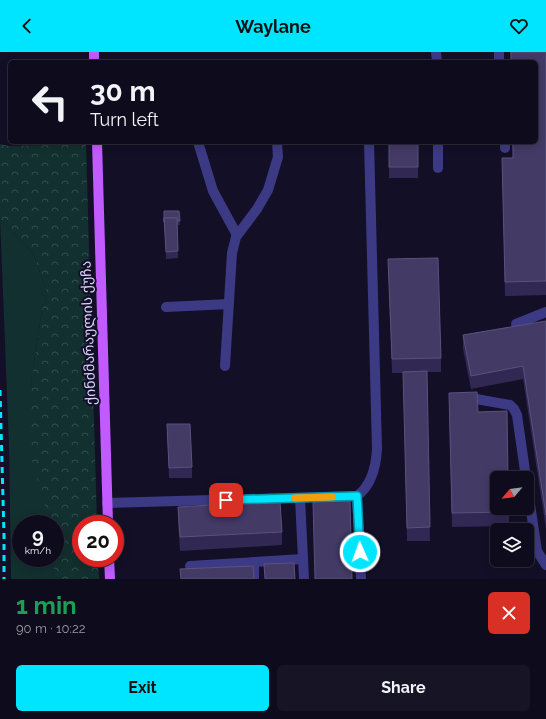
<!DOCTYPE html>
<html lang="en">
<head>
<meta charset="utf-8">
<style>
	body { margin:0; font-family:Raleway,"Noto Sans Georgian",sans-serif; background:#171425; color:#f1f3f6; height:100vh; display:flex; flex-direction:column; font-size:15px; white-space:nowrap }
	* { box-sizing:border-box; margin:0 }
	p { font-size:13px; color:#9b9ba3 }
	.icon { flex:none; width:22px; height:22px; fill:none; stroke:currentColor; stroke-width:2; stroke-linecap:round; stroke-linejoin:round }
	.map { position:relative; height:527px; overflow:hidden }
	.sheet { display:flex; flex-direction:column; background:#0e0b1c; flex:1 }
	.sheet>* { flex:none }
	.guide { position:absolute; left:8px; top:8px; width:530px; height:84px; border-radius:6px; box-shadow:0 2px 10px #0003,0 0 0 1px #2e2b3b; background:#0e0b1c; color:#f1f3f6; overflow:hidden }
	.needle { width:26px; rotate:241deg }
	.tools { position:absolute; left:490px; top:419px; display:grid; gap:8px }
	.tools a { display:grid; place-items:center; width:44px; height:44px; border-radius:6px; background:#0e0b1c; box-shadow:0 2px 10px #0003,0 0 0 1px #2e2b3b; font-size:20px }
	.speed { position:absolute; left:12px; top:463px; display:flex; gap:8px; font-size:20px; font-weight:700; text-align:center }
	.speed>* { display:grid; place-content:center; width:52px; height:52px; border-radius:50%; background:#0e0b1c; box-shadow:0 2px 10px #0003,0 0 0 1px #2e2b3b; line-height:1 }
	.speed small { font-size:10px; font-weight:400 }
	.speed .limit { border:6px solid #d22; background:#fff; color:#111 }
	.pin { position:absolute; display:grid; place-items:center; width:34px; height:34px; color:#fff; margin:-17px; border-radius:8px; box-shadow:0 2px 6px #0006 }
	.me { position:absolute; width:44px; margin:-22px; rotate:358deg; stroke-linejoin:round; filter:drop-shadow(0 0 3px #0008) }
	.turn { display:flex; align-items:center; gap:14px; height:84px; padding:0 16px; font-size:18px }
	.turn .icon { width:52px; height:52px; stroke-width:2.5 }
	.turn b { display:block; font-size:28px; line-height:34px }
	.round { display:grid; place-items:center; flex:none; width:42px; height:42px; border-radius:6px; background:#171425 }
	.headline { display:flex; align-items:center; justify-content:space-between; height:68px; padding:0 16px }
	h1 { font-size:24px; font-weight:700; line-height:30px; color:#1e9e55 }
	.cta { display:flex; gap:8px; margin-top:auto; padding:8px 16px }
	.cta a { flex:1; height:46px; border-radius:6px; background:#00e5ff; color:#111; font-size:16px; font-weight:700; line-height:46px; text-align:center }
	.cta a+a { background:#171425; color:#f1f3f6 }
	header { display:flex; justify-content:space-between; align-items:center; height:52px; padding:0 16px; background:#00e5ff; color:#111; font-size:18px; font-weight:700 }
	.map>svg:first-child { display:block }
	.green { fill:#12302f }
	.forest { fill:url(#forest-crowns) }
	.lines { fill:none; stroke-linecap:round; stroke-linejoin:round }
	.minor { stroke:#3d3a85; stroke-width:10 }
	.major { stroke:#c25bff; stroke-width:10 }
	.rail { stroke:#00e5ff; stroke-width:3; stroke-dasharray:6 5; stroke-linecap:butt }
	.wall { fill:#312854 }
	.building { fill:#433a66; stroke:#5a527e }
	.route-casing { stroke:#0095a6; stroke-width:10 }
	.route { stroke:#00e5ff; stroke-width:7 }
	.slow { stroke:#f59e0b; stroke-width:7 }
	.labels { text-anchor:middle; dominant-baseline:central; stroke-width:4; stroke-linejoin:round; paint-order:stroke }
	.street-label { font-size:14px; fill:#d9d4ff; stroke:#130f26 }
</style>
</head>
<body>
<header><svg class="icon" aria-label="back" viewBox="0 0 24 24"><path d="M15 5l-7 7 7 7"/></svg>Waylane<svg class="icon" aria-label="heart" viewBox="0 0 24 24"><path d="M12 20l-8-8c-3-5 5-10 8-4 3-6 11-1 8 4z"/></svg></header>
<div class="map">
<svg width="546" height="527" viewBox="0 0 546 527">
	<defs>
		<pattern id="forest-crowns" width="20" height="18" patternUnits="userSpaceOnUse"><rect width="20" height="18" fill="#12302f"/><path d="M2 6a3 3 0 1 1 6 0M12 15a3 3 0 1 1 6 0" fill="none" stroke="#344d4e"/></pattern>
	</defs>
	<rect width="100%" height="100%" fill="#130f26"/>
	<polygon class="green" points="0,167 33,201 47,240 42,258 30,336 50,472 21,472 21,506 53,506 54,527 11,527 9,393"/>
	<polygon class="forest" points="0,92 9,94 86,92 97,472 81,472 81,506 98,506 99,527 54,527 53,506 55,506 55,472 50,472 29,398 30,336 42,258 47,240 33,201 0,167"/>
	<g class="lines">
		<g class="minor">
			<polyline points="436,0 437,10"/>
			<polyline points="499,0 499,10"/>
			<polyline points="198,90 213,139 237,183"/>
			<polyline points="438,90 438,116"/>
			<polyline points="505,90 505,96"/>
			<polyline points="166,255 229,252"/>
			<polyline points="516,272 546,260"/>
			<polyline points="225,314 232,201 236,185 257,157 268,138 278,105 277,90"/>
			<polyline points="465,345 510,353 514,357 517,363 526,426"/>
			<polyline points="527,432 537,499 546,513"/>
			<polyline points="357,444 361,527"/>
			<polyline points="300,446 304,527"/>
			<path d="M107 451 357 444C372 433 376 415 377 397L369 90"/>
			<polyline points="254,510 254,527"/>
			<polyline points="190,514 303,507"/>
		</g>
		<g class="major">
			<polyline points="94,0 94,10"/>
			<polyline points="97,90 108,472"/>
			<polyline points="109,506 110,527"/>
		</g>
		<polyline class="rail" points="0,338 4,483 4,527"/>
	</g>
	<g class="wall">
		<polygon points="510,0 546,0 546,243 505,244 502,106 513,106 512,90 536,90 536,10 511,10"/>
		<rect x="389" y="90" width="29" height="36"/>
		<polygon points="164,159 179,159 180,173 177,173 178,206 166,207"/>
		<polygon points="388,207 441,306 441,320 427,320 430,489 407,489 403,321 392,321"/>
		<polygon points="546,269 546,477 523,327 471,337 463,297 463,283"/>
		<polygon points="449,355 478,360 509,456 509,474 452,475"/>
		<polygon points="167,372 192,415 192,426 169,426"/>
		<polygon points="178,455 282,480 282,493 180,499 178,468"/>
	</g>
	<g class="building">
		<polygon points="511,0 546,0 546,229 505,230 502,106 513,106 513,90 536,90 536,10 511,10"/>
		<rect x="389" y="90" width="29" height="25"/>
		<polygon points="164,159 179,159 180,169 177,169 177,166 164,166 164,170"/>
		<polygon points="164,166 177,166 178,199 166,200"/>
		<polygon points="438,206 441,306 392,307 388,207"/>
		<polygon points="546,269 546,463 523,314 471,324 463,283"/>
		<polygon points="427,319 430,475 407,476 403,320"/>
		<polygon points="477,340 478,360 507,359 508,426 497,426 497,456 509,456 509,460 452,461 449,341"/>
		<polygon points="167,372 190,372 192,415 169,416"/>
		<polygon points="280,449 282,480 180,485 178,455"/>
		<polygon points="350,449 352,527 315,527 313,450"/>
		<polygon points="294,511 295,527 265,527 264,512"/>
		<polygon points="253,514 254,527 181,527 180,517"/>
	</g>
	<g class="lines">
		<g class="route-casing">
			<polyline id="route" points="226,448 357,444 360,500"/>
		</g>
		<use href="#route" class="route"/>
		<polyline class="slow" points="295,446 332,445"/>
	</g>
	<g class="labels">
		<g class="street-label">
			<text transform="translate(88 281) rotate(-92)">ქინძმარაულის ქუჩა</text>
		</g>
	</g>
</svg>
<div class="tools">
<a><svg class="needle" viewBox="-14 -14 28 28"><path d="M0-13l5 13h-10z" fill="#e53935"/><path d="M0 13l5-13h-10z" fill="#9b9ba3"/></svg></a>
<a><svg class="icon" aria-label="layers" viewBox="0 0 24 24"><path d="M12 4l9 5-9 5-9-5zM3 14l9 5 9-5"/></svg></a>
</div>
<div class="speed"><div>9<small>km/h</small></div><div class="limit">20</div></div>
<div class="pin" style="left:226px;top:448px;background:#d93025"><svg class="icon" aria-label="arrive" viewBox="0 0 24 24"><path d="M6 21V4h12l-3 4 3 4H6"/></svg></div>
<svg class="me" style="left:360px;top:500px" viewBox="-20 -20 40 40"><circle r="17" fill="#00e5ff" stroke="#fff" stroke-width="3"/><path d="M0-11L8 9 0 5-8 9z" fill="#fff"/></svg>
<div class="guide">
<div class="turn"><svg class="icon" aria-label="left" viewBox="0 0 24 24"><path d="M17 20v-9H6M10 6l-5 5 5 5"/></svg><div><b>30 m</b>Turn left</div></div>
</div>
</div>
<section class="sheet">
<div class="headline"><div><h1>1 min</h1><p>90 m · 10:22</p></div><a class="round" style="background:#d93025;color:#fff"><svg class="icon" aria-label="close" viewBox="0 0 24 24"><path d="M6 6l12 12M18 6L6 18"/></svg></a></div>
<div class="cta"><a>Exit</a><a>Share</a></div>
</section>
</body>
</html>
